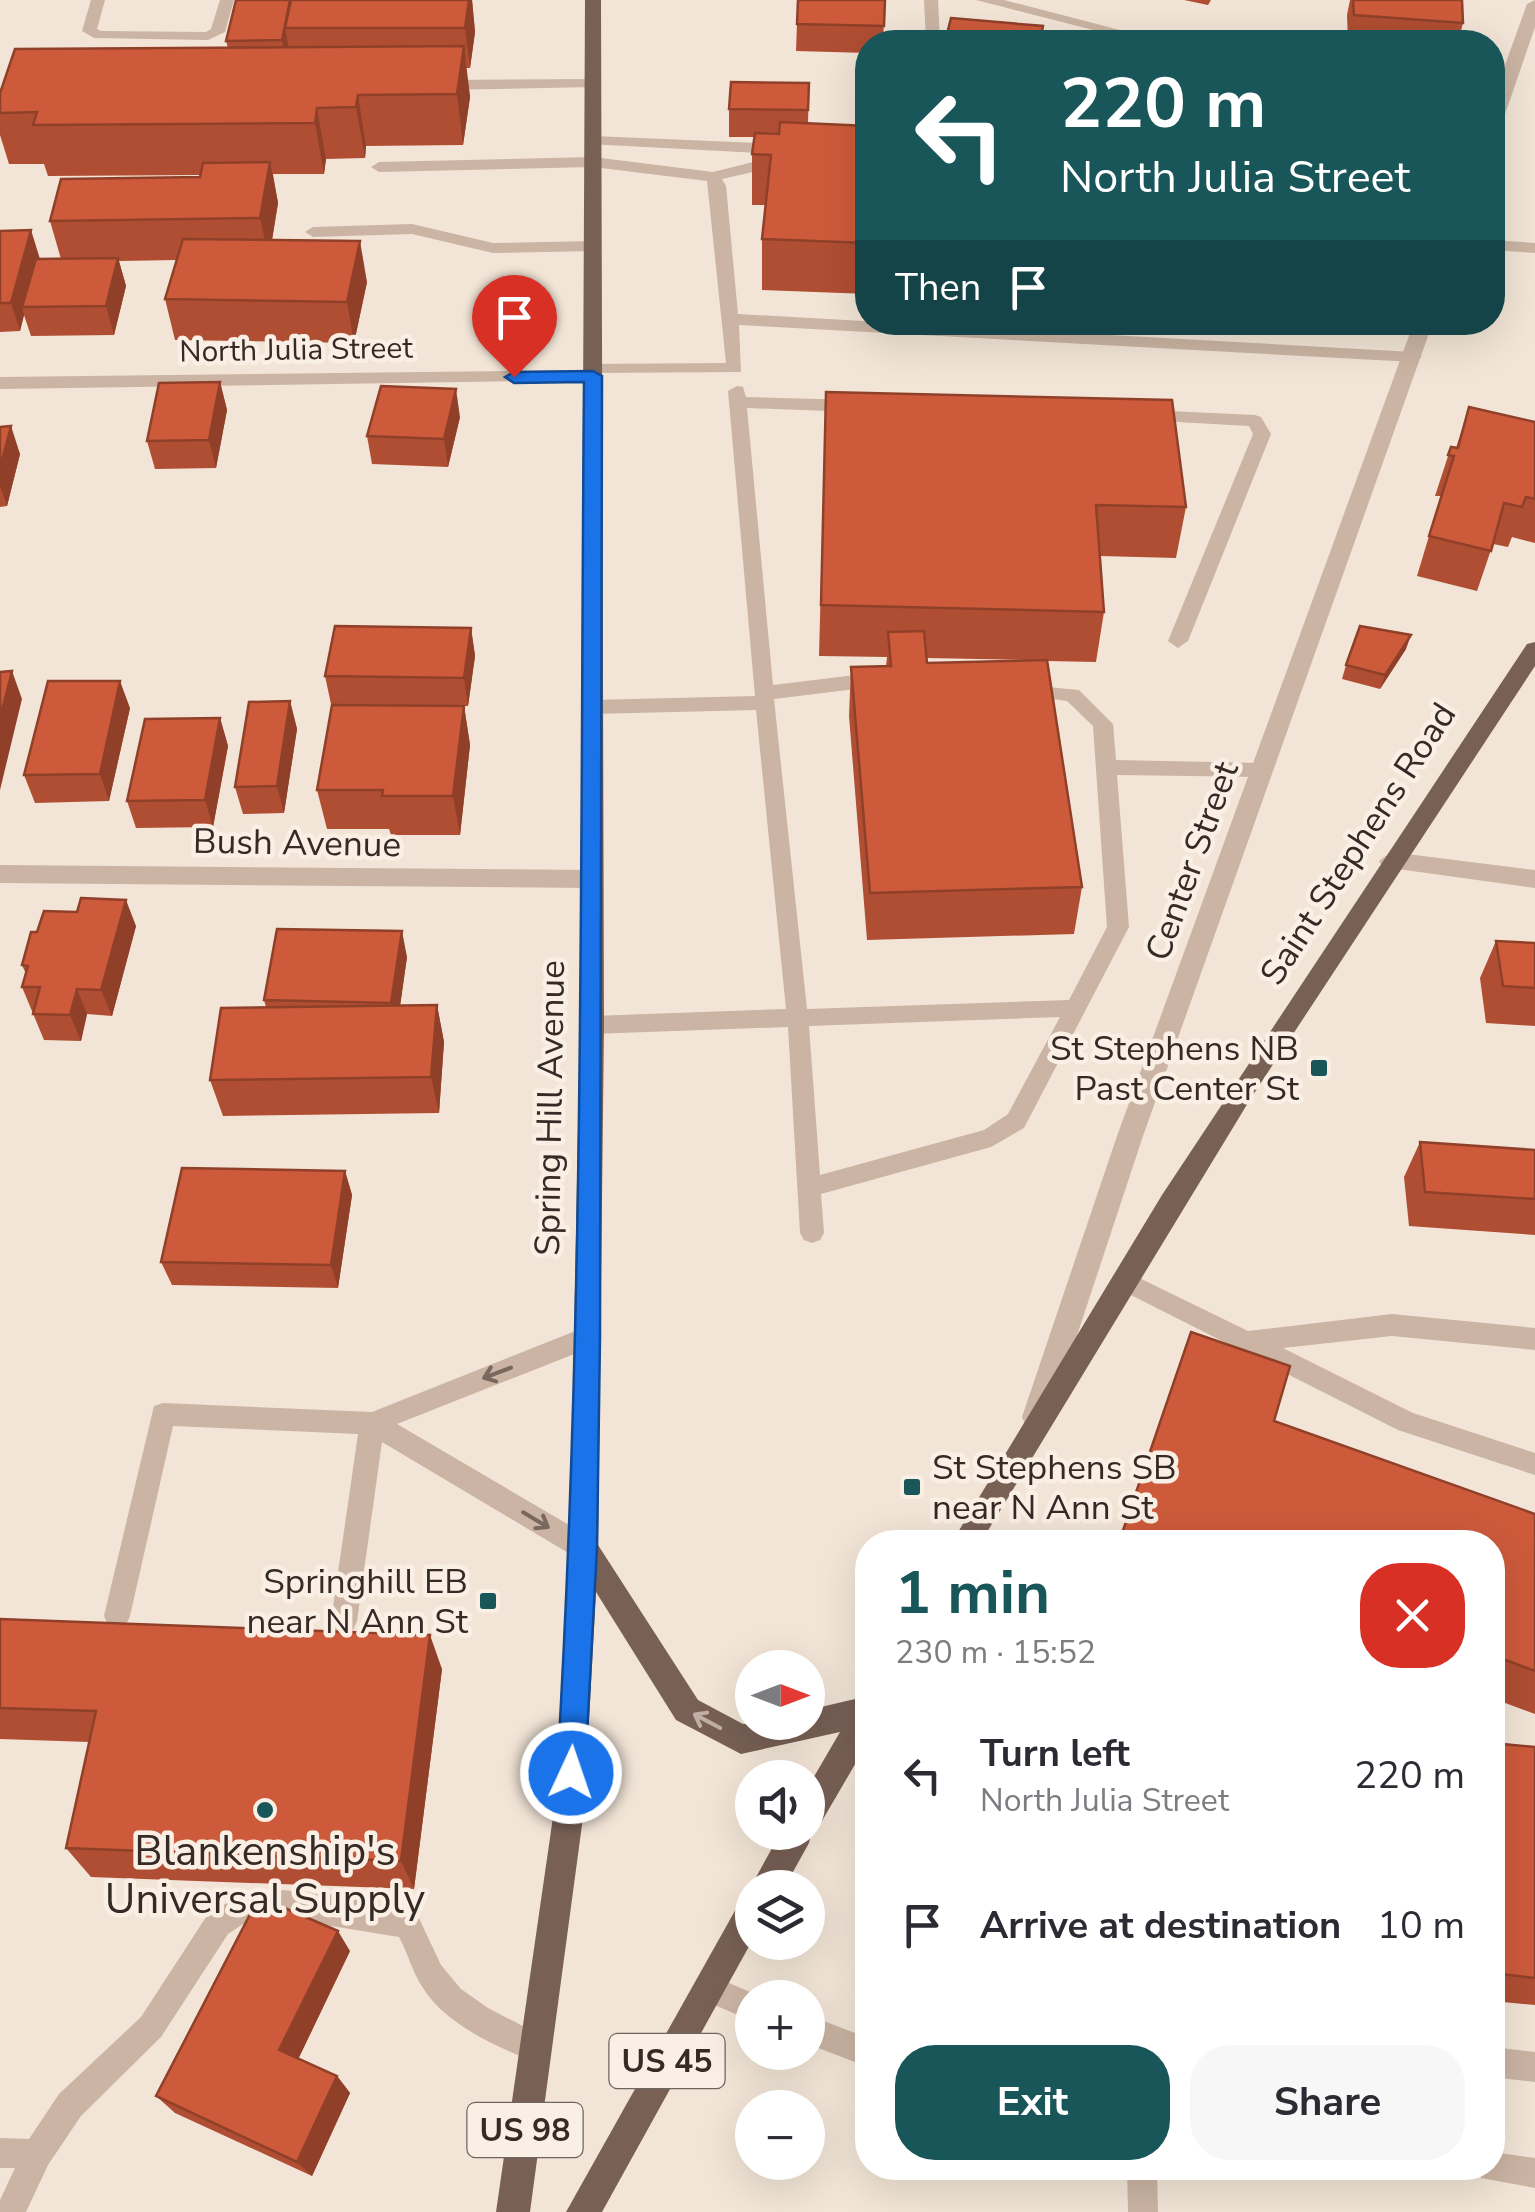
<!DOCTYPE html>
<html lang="en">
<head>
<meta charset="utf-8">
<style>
	body { margin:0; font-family:"Nunito Sans",sans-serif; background:#f7f7f7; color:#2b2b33; height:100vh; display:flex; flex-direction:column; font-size:38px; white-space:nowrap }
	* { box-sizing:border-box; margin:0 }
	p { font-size:32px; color:#7c7c81 }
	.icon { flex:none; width:55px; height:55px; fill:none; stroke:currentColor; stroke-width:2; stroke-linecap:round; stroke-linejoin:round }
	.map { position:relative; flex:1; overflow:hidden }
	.side { position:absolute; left:855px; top:1530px; width:650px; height:650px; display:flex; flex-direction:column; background:#fff; border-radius:40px; box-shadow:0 10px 40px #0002 }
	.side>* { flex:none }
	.banner { position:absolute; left:855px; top:30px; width:650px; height:305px; border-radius:40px; box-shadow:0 10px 40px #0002; background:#195659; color:#fff; overflow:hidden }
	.needle { width:65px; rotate:90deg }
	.tools { position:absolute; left:735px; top:1650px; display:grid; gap:20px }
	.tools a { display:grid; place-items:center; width:90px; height:90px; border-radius:50%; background:#fff; box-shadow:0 10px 40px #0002; font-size:50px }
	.pin { position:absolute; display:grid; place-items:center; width:85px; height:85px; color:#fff; margin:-102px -42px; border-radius:50% 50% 50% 0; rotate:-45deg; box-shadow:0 0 10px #0007 }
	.pin .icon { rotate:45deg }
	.me { position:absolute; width:110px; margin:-55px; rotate:3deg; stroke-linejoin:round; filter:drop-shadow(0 0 8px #0008) }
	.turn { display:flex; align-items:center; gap:35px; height:210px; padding:0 40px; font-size:45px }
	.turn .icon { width:130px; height:130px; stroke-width:2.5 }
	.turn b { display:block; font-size:70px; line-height:85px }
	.then { display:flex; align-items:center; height:95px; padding:0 40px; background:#0003; gap:20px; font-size:38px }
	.round { display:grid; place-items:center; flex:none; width:105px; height:105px; border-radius:40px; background:#f7f7f7 }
	.head { display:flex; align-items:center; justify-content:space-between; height:170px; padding:0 40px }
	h1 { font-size:60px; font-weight:700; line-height:75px; color:#195659 }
	.cta { display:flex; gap:20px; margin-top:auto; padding:20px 40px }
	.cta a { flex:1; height:115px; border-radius:40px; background:#195659; color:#fff; font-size:40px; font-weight:700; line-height:115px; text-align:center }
	.cta a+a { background:#f7f7f7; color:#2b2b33 }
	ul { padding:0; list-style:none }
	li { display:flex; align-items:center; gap:30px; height:150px; padding:0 40px }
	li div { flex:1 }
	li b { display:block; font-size:38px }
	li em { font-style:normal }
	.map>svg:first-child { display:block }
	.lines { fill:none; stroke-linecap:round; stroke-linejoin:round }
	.lane { fill:#cbb4a3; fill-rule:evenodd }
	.street { fill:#cbb4a3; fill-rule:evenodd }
	.primary { fill:#786055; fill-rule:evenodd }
	.wall { fill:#b04e33; fill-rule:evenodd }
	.shaded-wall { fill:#904029 }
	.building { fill:#cd5b3b; stroke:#904029; stroke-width:2.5 }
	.oneway { stroke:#78685e }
	.oneway2 { stroke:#c0afa4 }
	.route { fill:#1a73e8; stroke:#114b97; stroke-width:2.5 }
	.poi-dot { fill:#195659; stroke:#faefe4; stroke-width:4 }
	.labels { text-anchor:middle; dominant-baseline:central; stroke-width:9; stroke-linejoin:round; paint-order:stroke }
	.far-street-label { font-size:30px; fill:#352a25; stroke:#faefe4 }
	.shield { fill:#faefe4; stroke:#70655e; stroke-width:2.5 }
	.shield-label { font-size:32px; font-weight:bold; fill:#352a25 }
	.street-label { font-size:35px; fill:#352a25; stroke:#faefe4 }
	.poi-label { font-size:35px; fill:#352a25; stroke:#faefe4; text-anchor:end }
	.near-poi-label { font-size:42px; fill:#352a25; stroke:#faefe4 }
</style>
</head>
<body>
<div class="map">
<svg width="1535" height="2212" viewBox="0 0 1535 2212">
	<rect width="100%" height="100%" fill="#f2e5d7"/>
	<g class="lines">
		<g class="lane">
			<polygon points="91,0 105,0 97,29 101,31 206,32 211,29 220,0 234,0 225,32 208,40 94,38 82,31"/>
			<polygon points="924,0 938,0 940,42 926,42"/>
			<polygon points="598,79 598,85 593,87 441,90 433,85 441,80"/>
			<polygon points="593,136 779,144 787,149 779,154 588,144 585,141"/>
			<polygon points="593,157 713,172 757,161 789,164 791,167 783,172 757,171 722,179 726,186 738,314 1413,352 1422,357 1413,362 739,325 741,372 593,373 587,372 587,364 726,363 707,181 593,167 379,172 371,167 379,162"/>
			<polygon points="412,224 493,243 593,241 601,246 593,251 493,253 412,234 313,237 305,232 313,227"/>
			<path d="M737 386 743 387 746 397 855 400 864 406 855 412 747 408 773 685 880 672 890 679 880 686 774 699 807 1009 1069 1000 1107 927 1093 726 1067 701 1015 694 1012 689 1015 684 1079 690 1113 724 1116 760 1261 763 1271 770 1261 777 1117 775 1129 927 1024 1128 991 1147 821 1194 824 1233 820 1240 812 1243 804 1240 800 1233 788 1027 592 1034 584 1031 581 1025 584 1019 592 1016 786 1009 756 710 592 714 582 707 592 700 755 696 728 391ZM1060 1017 1008 1114 984 1130 820 1175 809 1026Z"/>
			<polygon points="1147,410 1255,415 1261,417 1271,434 1188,641 1178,648 1168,641 1253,434 1249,426 1141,420 1138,416"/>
			<polygon points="1125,1271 1248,1331 1392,1314 1535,1328 1535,1350 1392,1336 1283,1348 1413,1413 1535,1453 1535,1475 1398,1430 1117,1288 1113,1281 1117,1274"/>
			<polygon points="588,1326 597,1329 600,1337 597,1345 397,1424 593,1539 597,1548 593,1557 584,1560 575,1557 382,1442 357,1621 353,1630 344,1634 335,1630 331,1621 358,1434 173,1426 130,1616 126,1625 117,1628 108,1625 104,1616 154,1406 163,1403 372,1412"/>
			<path d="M282 1890 335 1895 417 1914 441 1965 461 1989 488 2008 546 2038 551 2048 546 2058 536 2063C496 2046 446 2025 423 1988 412 1972 408 1953 399 1937L282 1918 243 1924 228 1934 161 2037 81 2116 48 2165 26 2212H0V2200L15 2168H0V2138L29 2139 59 2094 141 2017 208 1914 236 1898Z"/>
			<polygon points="708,1974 762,1997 752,1998 752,2021 698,1998 694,1988 698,1978"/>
			<polygon points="808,2015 868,2038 868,2067 808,2044"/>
			<polygon points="1492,2047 1535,2052 1535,2082 1492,2077"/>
			<polygon points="1492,2152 1535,2158 1535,2188 1481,2178 1477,2168 1492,2168"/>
			<polygon points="1127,2168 1157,2168 1158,2212 1128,2212"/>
		</g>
		<g class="street">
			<polygon points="976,0 1004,0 1166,42 1140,42"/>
			<polygon points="1535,0 1535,27 1501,126 1492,131 1492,101 1527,4"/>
			<polygon points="1492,240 1535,243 1535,253 1492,250"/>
			<polygon points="1414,322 1433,322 1143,1136 1050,1417 1046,1426 1036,1429 1026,1426 1022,1417 1117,1136"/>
			<polygon points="593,370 600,372 600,380 0,389 0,377"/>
			<polygon points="1391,852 1535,870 1535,888 1383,867 1379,861"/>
			<polygon points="0,865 592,870 604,879 592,888 0,883"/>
		</g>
		<g class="primary">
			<polygon points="585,0 601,0 604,1025 598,1545 698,1700 743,1724 808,1722 808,1710 868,1696 868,1742 819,1826 812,1829 809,1843 784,1888 752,1888 752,1893 750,1888 781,1832 808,1832 808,1787 840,1732 741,1754 676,1720 596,1592 584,1810 530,2212 496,2212 554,1810 570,1548 580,1025"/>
			<polygon points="1535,642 1535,666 1251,1098 981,1542 952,1542 1162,1195 1527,644"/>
			<polygon points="752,1895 752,1941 602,2212 566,2212 741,1900"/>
		</g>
	</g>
	<g class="wall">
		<polygon points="236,0 472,0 475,32 470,68 466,68 470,97 463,145 366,146 365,158 326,159 324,174 273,174 278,203 272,240 367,282 354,343 175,340 165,299 177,260 119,261 126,286 114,335 31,336 24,315 20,331 0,332 0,231 40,259 61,259 50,221 200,177 201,175 48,176 44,164 9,164 0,135 0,93 228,48 226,41"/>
		<polygon points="885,0 883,42 868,42 868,53 796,51 797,24"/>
		<polygon points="1184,0 1211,0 1208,5"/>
		<polygon points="1350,0 1462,0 1463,23 1458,42 1348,42 1347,15"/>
		<polygon points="809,83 808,124 868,126 868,294 762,290 762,239 766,205 752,205 752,154 754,137 729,137 729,109"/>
		<polygon points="220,382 227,410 216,468 155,469 147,441"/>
		<path d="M826 392 1186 507 1176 558 1100 556 1104 612 1096 662 1047 661 1082 887 1074 934 867 940 849 716 851 667 886 666 887 657 819 656ZM927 658 1029 660 927 663Z"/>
		<polygon points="1469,407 1535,422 1535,543 1512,537 1508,547 1493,544 1477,591 1417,576 1441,496 1435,496 1451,447 1456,448"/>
		<polygon points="460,417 448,467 372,464 367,436"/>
		<polygon points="0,427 20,454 7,506 0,507"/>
		<polygon points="471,628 475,656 468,706 464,706 470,745 460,835 391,835 389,829 327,829 317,790 453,706 331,704 325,676"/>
		<polygon points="1406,649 1380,689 1342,679 1346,665"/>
		<polygon points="290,701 297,729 284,813 243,814 235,787"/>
		<polygon points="130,708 109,801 35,803 24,775"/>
		<polygon points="220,718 228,746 213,827 136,828 127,801"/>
		<polygon points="136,926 112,1016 87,1014 81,1041 44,1040 22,987 26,974 22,965"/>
		<polygon points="1496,941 1535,943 1535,1026 1486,1023 1480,978"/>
		<polygon points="407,957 400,1005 437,1005 444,1042 439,1113 223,1116 210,1080 266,1007 264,1000"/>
		<polygon points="1420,1142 1535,1150 1535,1235 1409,1226 1404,1177"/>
		<polygon points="345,1171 352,1195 338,1288 172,1285 161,1262"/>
		<polygon points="1274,1421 1535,1514 1535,1714 1492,1698 1492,1542"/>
		<polygon points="0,1619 442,1669 414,1889 91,1877 66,1848 89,1742 0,1739"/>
		<polygon points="1492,1743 1535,1747 1535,2005 1492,2001"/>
		<polygon points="350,1951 298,2059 337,2076 350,2093 312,2176 175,2113 156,2096"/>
	</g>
	<g class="shaded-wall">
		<polygon points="290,0 285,28 290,55 287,68 282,40"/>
		<polygon points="469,0 472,0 475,32 470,68 465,28"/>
		<polygon points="464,46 470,97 463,145 457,94"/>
		<polygon points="358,95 366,146 365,158 356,107"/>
		<polygon points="317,108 326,159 324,174 315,123"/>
		<polygon points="270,162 278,203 269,258 260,218"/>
		<polygon points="31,230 40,259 22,307 24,315 20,331 11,303"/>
		<polygon points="360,241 367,282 354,343 347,302"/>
		<polygon points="118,258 126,286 114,335 106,306"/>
		<polygon points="220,382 227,410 216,468 209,440"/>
		<polygon points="456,389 460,417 448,467 444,439"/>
		<polygon points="11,426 20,454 7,506 0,486 0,468"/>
		<polygon points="471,628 475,656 468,706 464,678"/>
		<polygon points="1411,635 1406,649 1380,689 1385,675"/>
		<polygon points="12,671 22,699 0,790 0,718"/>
		<polygon points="120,681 130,708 109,801 100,774"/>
		<polygon points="290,701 297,729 284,813 277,786"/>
		<polygon points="464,706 470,745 460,835 453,796"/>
		<polygon points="220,718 228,746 213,827 205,800"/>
		<polygon points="126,900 136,926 112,1016 101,990"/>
		<polygon points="402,931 407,957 397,1028 391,1003"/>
		<polygon points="77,989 87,1014 81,1041 70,1015"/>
		<polygon points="437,1005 444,1042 439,1113 431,1077"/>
		<polygon points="345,1171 352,1195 338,1288 331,1265"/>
		<polygon points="430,1635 442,1669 414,1889 401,1861"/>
		<polygon points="338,1931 350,1951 294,2068 279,2050"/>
		<polygon points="337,2076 350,2093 312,2176 297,2162"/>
	</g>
	<g class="building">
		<polygon points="236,0 290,0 282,40 226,41"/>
		<polygon points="291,0 469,0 465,28 285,28"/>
		<polygon points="798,0 885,0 884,26 797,24"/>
		<polygon points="1353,0 1462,0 1463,23 1354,15"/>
		<polygon points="951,18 1043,26 1040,42 945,42"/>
		<polygon points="464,46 457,94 358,95 356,107 317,108 315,123 33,125 37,112 0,113 0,93 15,49"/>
		<polygon points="731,82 809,83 808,110 729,109"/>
		<polygon points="780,122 868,126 868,243 762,239 771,155 752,154 755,133 779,134"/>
		<polygon points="270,162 260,218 50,221 61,179 200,177 203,163"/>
		<polygon points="31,230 11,303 0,303 0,231"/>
		<polygon points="183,239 360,241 347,302 165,299"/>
		<polygon points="118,258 106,306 22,307 36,259"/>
		<polygon points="220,382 209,440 147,441 159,383"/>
		<polygon points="381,386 456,389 444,439 367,436"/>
		<polygon points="826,392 1172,400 1186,507 1096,505 1104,612 821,605"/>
		<polygon points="1469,407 1535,422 1535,499 1526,497 1522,507 1504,503 1491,551 1429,536 1454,456 1448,455 1451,447 1458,448"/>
		<polygon points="11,426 0,468 0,427"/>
		<polygon points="335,626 471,628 464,678 325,676"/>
		<polygon points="1360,626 1411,635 1385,675 1346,665"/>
		<polygon points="924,631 927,663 1047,660 1082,887 870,893 851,667 891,666 888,632"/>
		<polygon points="12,671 0,718 0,672"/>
		<polygon points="48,681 120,681 100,774 24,775"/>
		<polygon points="290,701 277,786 235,787 249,702"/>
		<polygon points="332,705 464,706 453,796 382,796 383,790 317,790"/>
		<polygon points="220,718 205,800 127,801 145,719"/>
		<polygon points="81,898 126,900 101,990 77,989 70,1015 33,1014 40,987 22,987 28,966 22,965 31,932 37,932 44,911 77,912"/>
		<polygon points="277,929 402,931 391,1003 264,1000"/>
		<polygon points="1496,941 1535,943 1535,988 1503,986"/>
		<polygon points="437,1005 431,1077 210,1080 221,1008"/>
		<polygon points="1420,1142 1535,1150 1535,1199 1425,1192"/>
		<polygon points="182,1168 345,1171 331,1265 161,1262"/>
		<polygon points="1191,1332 1290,1366 1274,1421 1535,1514 1535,1671 1492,1655 1492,1542 1119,1542"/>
		<polygon points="0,1619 430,1635 401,1861 66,1848 96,1711 0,1708"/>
		<polygon points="1492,1743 1535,1747 1535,1978 1492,1973"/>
		<polygon points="259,1897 338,1931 279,2050 337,2076 297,2162 156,2096"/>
		<polygon points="1492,2089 1495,2122 1492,2122"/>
	</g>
	<defs><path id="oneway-shaft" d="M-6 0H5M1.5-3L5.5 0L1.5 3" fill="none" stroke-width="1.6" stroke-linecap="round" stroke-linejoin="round" transform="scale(2.5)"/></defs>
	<g class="oneway">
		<use href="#oneway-shaft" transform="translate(497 1373) rotate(159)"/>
		<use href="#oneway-shaft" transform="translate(536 1520) rotate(31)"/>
	</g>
	<use class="oneway2" href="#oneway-shaft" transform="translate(707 1721) rotate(-152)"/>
	<path class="route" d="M593 371 602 376 600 1337 597 1548 585 1773 581 1782 571 1786 561 1782 557 1773C585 1310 580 846 584 382L514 383 505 377 514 372Z"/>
	<g class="poi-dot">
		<rect x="1309" y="1058" width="20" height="20" rx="5"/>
		<rect x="902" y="1477" width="20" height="20" rx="5"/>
		<rect x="478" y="1591" width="20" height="20" rx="5"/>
		<circle cx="265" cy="1810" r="10"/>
	</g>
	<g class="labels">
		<g class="far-street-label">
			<text transform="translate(296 350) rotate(-1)">North Julia Street</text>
		</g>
		<g class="shield">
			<rect x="609.5" y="2034" width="115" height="54" rx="8"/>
			<rect x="467.5" y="2103" width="115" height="54" rx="8"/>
		</g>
		<g class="shield-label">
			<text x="667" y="2061">US 45</text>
			<text x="525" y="2130">US 98</text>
		</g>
		<g class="street-label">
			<text transform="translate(297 843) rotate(1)">Bush Avenue</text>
			<text transform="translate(1358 844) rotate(-57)">Saint Stephens Road</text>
			<text transform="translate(1192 861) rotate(-70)">Center Street</text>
			<text transform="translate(550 1108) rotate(-89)">Spring Hill Avenue</text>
		</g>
		<g class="poi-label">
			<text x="1299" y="1048">St Stephens NB<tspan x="1299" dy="40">Past Center St</tspan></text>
			<text x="932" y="1467" text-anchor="start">St Stephens SB<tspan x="932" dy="40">near N Ann St</tspan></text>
			<text x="468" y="1581">Springhill EB<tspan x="468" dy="40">near N Ann St</tspan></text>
		</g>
		<g class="near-poi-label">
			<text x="265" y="1851">Blankenship's<tspan x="265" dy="48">Universal Supply</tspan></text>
		</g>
	</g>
</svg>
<div class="tools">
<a><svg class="needle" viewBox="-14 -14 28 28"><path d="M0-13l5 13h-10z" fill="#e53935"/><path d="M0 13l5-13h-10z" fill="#7c7c81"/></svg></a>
<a><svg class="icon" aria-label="sound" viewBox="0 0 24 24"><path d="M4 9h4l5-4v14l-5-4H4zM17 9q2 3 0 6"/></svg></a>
<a><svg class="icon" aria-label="layers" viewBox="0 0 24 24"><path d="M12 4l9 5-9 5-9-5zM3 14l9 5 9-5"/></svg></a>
<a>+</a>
<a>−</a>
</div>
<div class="pin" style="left:514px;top:377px;background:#d93025"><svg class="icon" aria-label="arrive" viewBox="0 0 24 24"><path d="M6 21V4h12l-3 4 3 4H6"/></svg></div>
<svg class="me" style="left:571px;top:1773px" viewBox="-20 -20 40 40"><circle r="17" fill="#1a73e8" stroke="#fff" stroke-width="3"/><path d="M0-11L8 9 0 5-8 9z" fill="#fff"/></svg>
<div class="banner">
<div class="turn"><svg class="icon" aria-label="left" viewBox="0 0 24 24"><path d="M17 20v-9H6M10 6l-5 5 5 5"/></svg><div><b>220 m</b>North Julia Street</div></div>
<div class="then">Then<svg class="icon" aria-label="arrive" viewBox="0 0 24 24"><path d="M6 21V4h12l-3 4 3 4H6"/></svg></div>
</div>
<section class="side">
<div class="head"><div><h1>1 min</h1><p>230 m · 15:52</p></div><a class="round" style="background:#d93025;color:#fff"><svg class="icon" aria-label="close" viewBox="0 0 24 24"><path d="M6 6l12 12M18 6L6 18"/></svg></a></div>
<ul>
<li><svg class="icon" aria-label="left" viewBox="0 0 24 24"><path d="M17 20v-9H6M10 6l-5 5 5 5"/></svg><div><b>Turn left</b><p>North Julia Street</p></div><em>220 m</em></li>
<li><svg class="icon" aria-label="arrive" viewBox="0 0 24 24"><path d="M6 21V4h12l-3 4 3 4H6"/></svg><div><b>Arrive at destination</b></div><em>10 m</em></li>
</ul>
<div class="cta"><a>Exit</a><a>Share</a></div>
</section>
</div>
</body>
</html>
